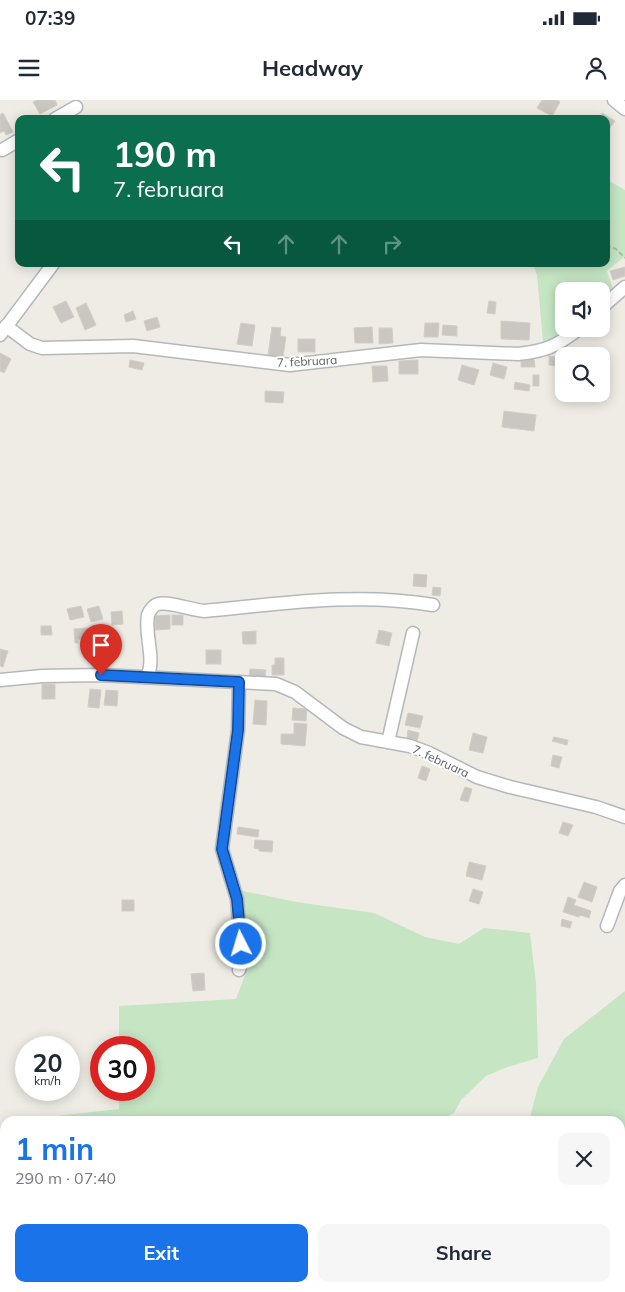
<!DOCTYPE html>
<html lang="en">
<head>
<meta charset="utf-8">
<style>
	body { margin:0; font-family:Mulish,sans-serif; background:#f6f6f7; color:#1f2937; height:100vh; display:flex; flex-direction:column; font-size:19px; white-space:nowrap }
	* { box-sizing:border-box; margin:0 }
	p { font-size:16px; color:#747a83 }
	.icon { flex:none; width:28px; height:28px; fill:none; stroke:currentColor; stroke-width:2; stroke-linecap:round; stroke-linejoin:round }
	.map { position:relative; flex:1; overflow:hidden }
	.panel { position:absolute; left:0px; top:1016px; width:625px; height:176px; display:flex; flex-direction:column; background:#fff; border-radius:15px 15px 0 0; box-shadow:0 2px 12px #0003 }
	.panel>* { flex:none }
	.top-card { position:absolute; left:15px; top:15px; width:595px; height:152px; border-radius:10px; box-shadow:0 2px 12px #0003; background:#0b6e4f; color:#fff; overflow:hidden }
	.controls { position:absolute; left:555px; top:182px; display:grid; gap:10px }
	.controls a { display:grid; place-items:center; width:55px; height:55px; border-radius:10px; background:#fff; box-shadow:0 2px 12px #0003; font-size:25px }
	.speed { position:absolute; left:15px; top:936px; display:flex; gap:10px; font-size:25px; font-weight:700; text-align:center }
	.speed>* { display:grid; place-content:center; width:65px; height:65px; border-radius:50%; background:#fff; box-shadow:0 2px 12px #0003; line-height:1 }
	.speed small { font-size:12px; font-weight:400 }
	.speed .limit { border:8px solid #d22; background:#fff; color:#111 }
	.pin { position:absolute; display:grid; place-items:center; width:42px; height:42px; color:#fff; margin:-51px -21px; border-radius:50% 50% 50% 0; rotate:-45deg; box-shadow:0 0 5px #0007 }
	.pin .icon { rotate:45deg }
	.me { position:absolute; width:55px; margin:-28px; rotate:355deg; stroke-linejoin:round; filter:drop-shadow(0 0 4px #0008) }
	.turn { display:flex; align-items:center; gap:18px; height:105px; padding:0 15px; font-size:22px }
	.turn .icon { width:65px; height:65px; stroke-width:2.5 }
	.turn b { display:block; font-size:35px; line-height:42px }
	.lanes { display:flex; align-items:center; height:48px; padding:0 15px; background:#0003; justify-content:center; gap:25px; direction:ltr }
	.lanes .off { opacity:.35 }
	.round { display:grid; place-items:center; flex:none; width:52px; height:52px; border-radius:10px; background:#f6f6f7 }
	.overview { display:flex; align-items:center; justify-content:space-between; height:85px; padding:0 15px }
	h1 { font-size:30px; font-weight:700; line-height:38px; color:#1a73e8 }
	.primary-button { display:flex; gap:10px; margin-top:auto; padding:10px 15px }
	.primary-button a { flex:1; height:58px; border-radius:10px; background:#1a73e8; color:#fff; font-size:20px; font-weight:700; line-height:58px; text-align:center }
	.primary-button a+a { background:#f6f6f7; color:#1f2937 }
	.status { display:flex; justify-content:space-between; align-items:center; height:35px; padding:0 25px; background:#fff; direction:ltr }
	.status svg { height:14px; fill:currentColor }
	header { display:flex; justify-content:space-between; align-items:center; height:65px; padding:0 15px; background:#fff; font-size:22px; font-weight:700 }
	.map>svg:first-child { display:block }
	.green { fill:#c5e5c3 }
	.building { fill:#cac7c2; stroke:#d3cdc4 }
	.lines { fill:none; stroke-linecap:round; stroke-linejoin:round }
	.minor-casing { stroke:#b5b8bb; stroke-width:15 }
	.path { stroke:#9dc6a6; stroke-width:2; stroke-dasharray:5 2.5; stroke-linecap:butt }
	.minor { stroke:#fff; stroke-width:12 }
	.route-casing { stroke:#114b97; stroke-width:12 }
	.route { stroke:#1a73e8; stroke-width:9 }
	.labels { text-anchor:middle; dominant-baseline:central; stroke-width:4; stroke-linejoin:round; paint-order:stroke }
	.street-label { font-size:12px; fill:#5d6165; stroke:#fff }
</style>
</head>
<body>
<div class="status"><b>07:39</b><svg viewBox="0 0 49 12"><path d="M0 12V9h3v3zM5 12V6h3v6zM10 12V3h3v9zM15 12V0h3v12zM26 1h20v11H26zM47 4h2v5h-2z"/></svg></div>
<header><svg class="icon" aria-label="menu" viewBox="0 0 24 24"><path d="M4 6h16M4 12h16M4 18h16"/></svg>Headway<svg class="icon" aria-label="person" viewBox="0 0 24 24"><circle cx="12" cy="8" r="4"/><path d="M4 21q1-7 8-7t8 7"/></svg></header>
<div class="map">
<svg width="625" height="1192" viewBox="0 0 625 1192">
	<rect width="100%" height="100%" fill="#efece5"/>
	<g class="green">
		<polygon points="606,79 625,90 625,156 607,171 613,189 601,200 601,191 564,191 564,229 569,229 549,243 543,241 537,175 533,164 606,164"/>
		<polygon points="238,790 296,802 374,813 425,837 459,844 484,828 530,833 536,883 538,958 507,967 486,976 461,1000 454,1013 439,1021 30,1021 64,1015 119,1009 119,990 144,990 144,948 119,947 119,906 236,899 247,870 251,850 246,819"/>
		<polygon points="625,891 625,1192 398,1192 414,1188 620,1188 620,1021 529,1021 538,987 564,939"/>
	</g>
	<g class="building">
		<polygon points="37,0 55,0 57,5 40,14 33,2"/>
		<polygon points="542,0 557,0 560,2 552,16 537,8"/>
		<polygon points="3,13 13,32 6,35 4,31 0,33 0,15"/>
		<polygon points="602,13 615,21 609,29 606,27 606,19 599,19"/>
		<polygon points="625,167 625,176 613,180 610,171"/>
		<polygon points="66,201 74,217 61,223 53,207"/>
		<polygon points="489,201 496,202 495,214 487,213"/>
		<polygon points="86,203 96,225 85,230 76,208"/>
		<polygon points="133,211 136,219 126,222 124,215"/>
		<polygon points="157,217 160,227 147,231 144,221"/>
		<polygon points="501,221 530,223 529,240 501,239"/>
		<polygon points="241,223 255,225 252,246 237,244"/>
		<polygon points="425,223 439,223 438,237 424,237"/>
		<polygon points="443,225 457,226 457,236 442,235"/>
		<polygon points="272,227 281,228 280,236 286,237 283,257 268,255"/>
		<polygon points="372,227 373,243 355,243 354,228"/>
		<polygon points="379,228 392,228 393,243 379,244"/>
		<rect x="298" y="239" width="17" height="13"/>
		<polygon points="0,253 11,259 4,273 0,271"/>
		<polygon points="549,256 561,257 560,266 549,265"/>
		<polygon points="521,259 534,259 535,267 521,267"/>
		<polygon points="130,260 144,263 142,270 129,267"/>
		<polygon points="418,260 418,274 399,274 399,261"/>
		<polygon points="493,263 507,267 504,279 490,275"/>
		<polygon points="462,265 479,270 474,285 458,280"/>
		<polygon points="372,266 387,266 388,281 373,282"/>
		<rect x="533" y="275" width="6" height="11"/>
		<polygon points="515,282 530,285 529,291 514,289"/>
		<polygon points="265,291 284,292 283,303 265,302"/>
		<polygon points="504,311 536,315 534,331 502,327"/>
		<polygon points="414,474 427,475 426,487 413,486"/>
		<polygon points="433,487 441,488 440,496 432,495"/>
		<polygon points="81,506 84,517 70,520 67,509"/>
		<polygon points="99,506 103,519 91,522 87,509"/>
		<polygon points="122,511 123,524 112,525 111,512"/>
		<polygon points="170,515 170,529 155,530 155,516"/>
		<rect x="172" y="515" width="11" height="10"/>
		<polygon points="41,526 51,526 52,535 41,535"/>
		<polygon points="88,528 89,540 78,539 78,543 75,543 74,529"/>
		<polygon points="379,530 392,533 389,546 376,543"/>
		<polygon points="256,531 256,544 243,544 242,532"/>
		<polygon points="0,549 8,551 3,567 0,566"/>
		<rect x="206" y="550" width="15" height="14"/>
		<polygon points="275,558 284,558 284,575 272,575 272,565 275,565"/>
		<polygon points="250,569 266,570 265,577 249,576"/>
		<rect x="42" y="584" width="13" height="15"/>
		<polygon points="90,589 101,590 99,608 88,607"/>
		<polygon points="106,590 118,591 117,606 104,605"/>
		<polygon points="255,600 267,601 266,625 253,624"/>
		<polygon points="293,608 307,609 306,621 292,620"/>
		<polygon points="408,613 423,616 420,628 405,625"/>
		<polygon points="294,623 307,624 305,646 281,644 281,634 294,634"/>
		<polygon points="408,630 419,633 417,641 407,638"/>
		<polygon points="473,633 487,637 483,653 469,650"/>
		<polygon points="554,637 568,640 567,645 552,641"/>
		<polygon points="553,655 562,657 559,668 551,666"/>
		<polygon points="422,666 430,669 426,681 418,678"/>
		<polygon points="465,687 472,689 468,702 460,700"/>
		<polygon points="563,722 573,725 568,736 559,733"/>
		<polygon points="238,727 259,730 258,737 237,734"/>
		<polygon points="255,740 273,741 272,752 259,751 259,749 254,748"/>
		<polygon points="469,762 486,766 482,780 466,776"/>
		<polygon points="584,782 597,787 592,802 578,797"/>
		<polygon points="473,789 483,792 479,804 469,801"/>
		<polygon points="568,797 576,800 574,805 591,811 589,818 580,815 579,817 563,812"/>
		<rect x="122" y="800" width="12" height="11"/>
		<polygon points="562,819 572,822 570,828 561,826"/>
		<polygon points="204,873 205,890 193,891 191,874"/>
		<polygon points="1,1164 5,1176 5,1183 0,1185"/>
	</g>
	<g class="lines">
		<g class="minor-casing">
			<g id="minor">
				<polyline points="614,0 625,9"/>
				<polyline points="55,19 76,7"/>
				<polyline points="2,50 19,40"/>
				<polyline points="601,208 625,187"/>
				<path d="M6 226 30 244 42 248 133 246 290 265 421 250 518 254C547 251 556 246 579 229"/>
				<polyline points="0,235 53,164"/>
				<path d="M147 577C156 559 144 534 148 515 149 511 154 505 158 504 169 501 191 510 204 511 280 504 357 492 433 505"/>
				<polyline points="0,580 42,576 101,575 276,584 295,592 343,628 361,637 410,646 429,653 477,677 510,687 596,707 625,717"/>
				<polyline points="239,582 238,630 222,749 237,799 242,862 239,870"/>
				<polyline points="388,642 413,533"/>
				<polyline points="607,826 620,791 625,785"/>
				<polyline points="76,1188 83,1192"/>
				<polyline points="34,1192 43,1188"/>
				<polyline points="160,1192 169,1188"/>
			</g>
		</g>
		<polyline class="path" points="606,145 616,149 625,158"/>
		<use href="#minor" class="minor"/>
	</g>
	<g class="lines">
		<g class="route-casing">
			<polyline id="route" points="101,575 239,582 238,630 222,749 237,799 241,844"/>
		</g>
		<use href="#route" class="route"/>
	</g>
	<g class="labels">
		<g class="street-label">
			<text transform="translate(307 261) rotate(-3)">7. februara</text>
			<text transform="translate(441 661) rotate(25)">7. februara</text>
		</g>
	</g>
</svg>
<div class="controls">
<a><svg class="icon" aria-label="sound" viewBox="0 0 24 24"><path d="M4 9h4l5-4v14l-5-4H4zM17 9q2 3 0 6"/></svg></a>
<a><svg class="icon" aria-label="search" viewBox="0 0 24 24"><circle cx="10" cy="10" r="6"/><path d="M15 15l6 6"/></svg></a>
</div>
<div class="speed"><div>20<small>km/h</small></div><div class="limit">30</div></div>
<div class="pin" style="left:101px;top:575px;background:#d93025"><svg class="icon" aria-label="arrive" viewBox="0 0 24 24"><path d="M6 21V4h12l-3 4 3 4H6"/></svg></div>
<svg class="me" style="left:241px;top:844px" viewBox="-20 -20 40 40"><circle r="17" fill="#1a73e8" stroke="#fff" stroke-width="3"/><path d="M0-11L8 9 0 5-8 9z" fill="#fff"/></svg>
<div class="top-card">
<div class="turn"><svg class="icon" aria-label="left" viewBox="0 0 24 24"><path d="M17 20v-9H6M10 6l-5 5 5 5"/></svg><div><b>190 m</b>7. februara</div></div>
<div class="lanes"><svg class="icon" aria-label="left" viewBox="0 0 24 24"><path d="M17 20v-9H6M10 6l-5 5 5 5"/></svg><svg class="icon off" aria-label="ahead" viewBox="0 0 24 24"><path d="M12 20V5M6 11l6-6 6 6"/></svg><svg class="icon off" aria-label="ahead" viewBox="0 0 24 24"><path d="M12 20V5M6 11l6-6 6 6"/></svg><svg class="icon off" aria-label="right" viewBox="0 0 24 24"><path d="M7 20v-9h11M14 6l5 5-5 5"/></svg></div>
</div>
<section class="panel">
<div class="overview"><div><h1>1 min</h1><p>290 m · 07:40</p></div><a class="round"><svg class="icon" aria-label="close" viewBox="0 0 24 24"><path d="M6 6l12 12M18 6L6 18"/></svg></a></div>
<div class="primary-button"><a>Exit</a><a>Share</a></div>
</section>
</div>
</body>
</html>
